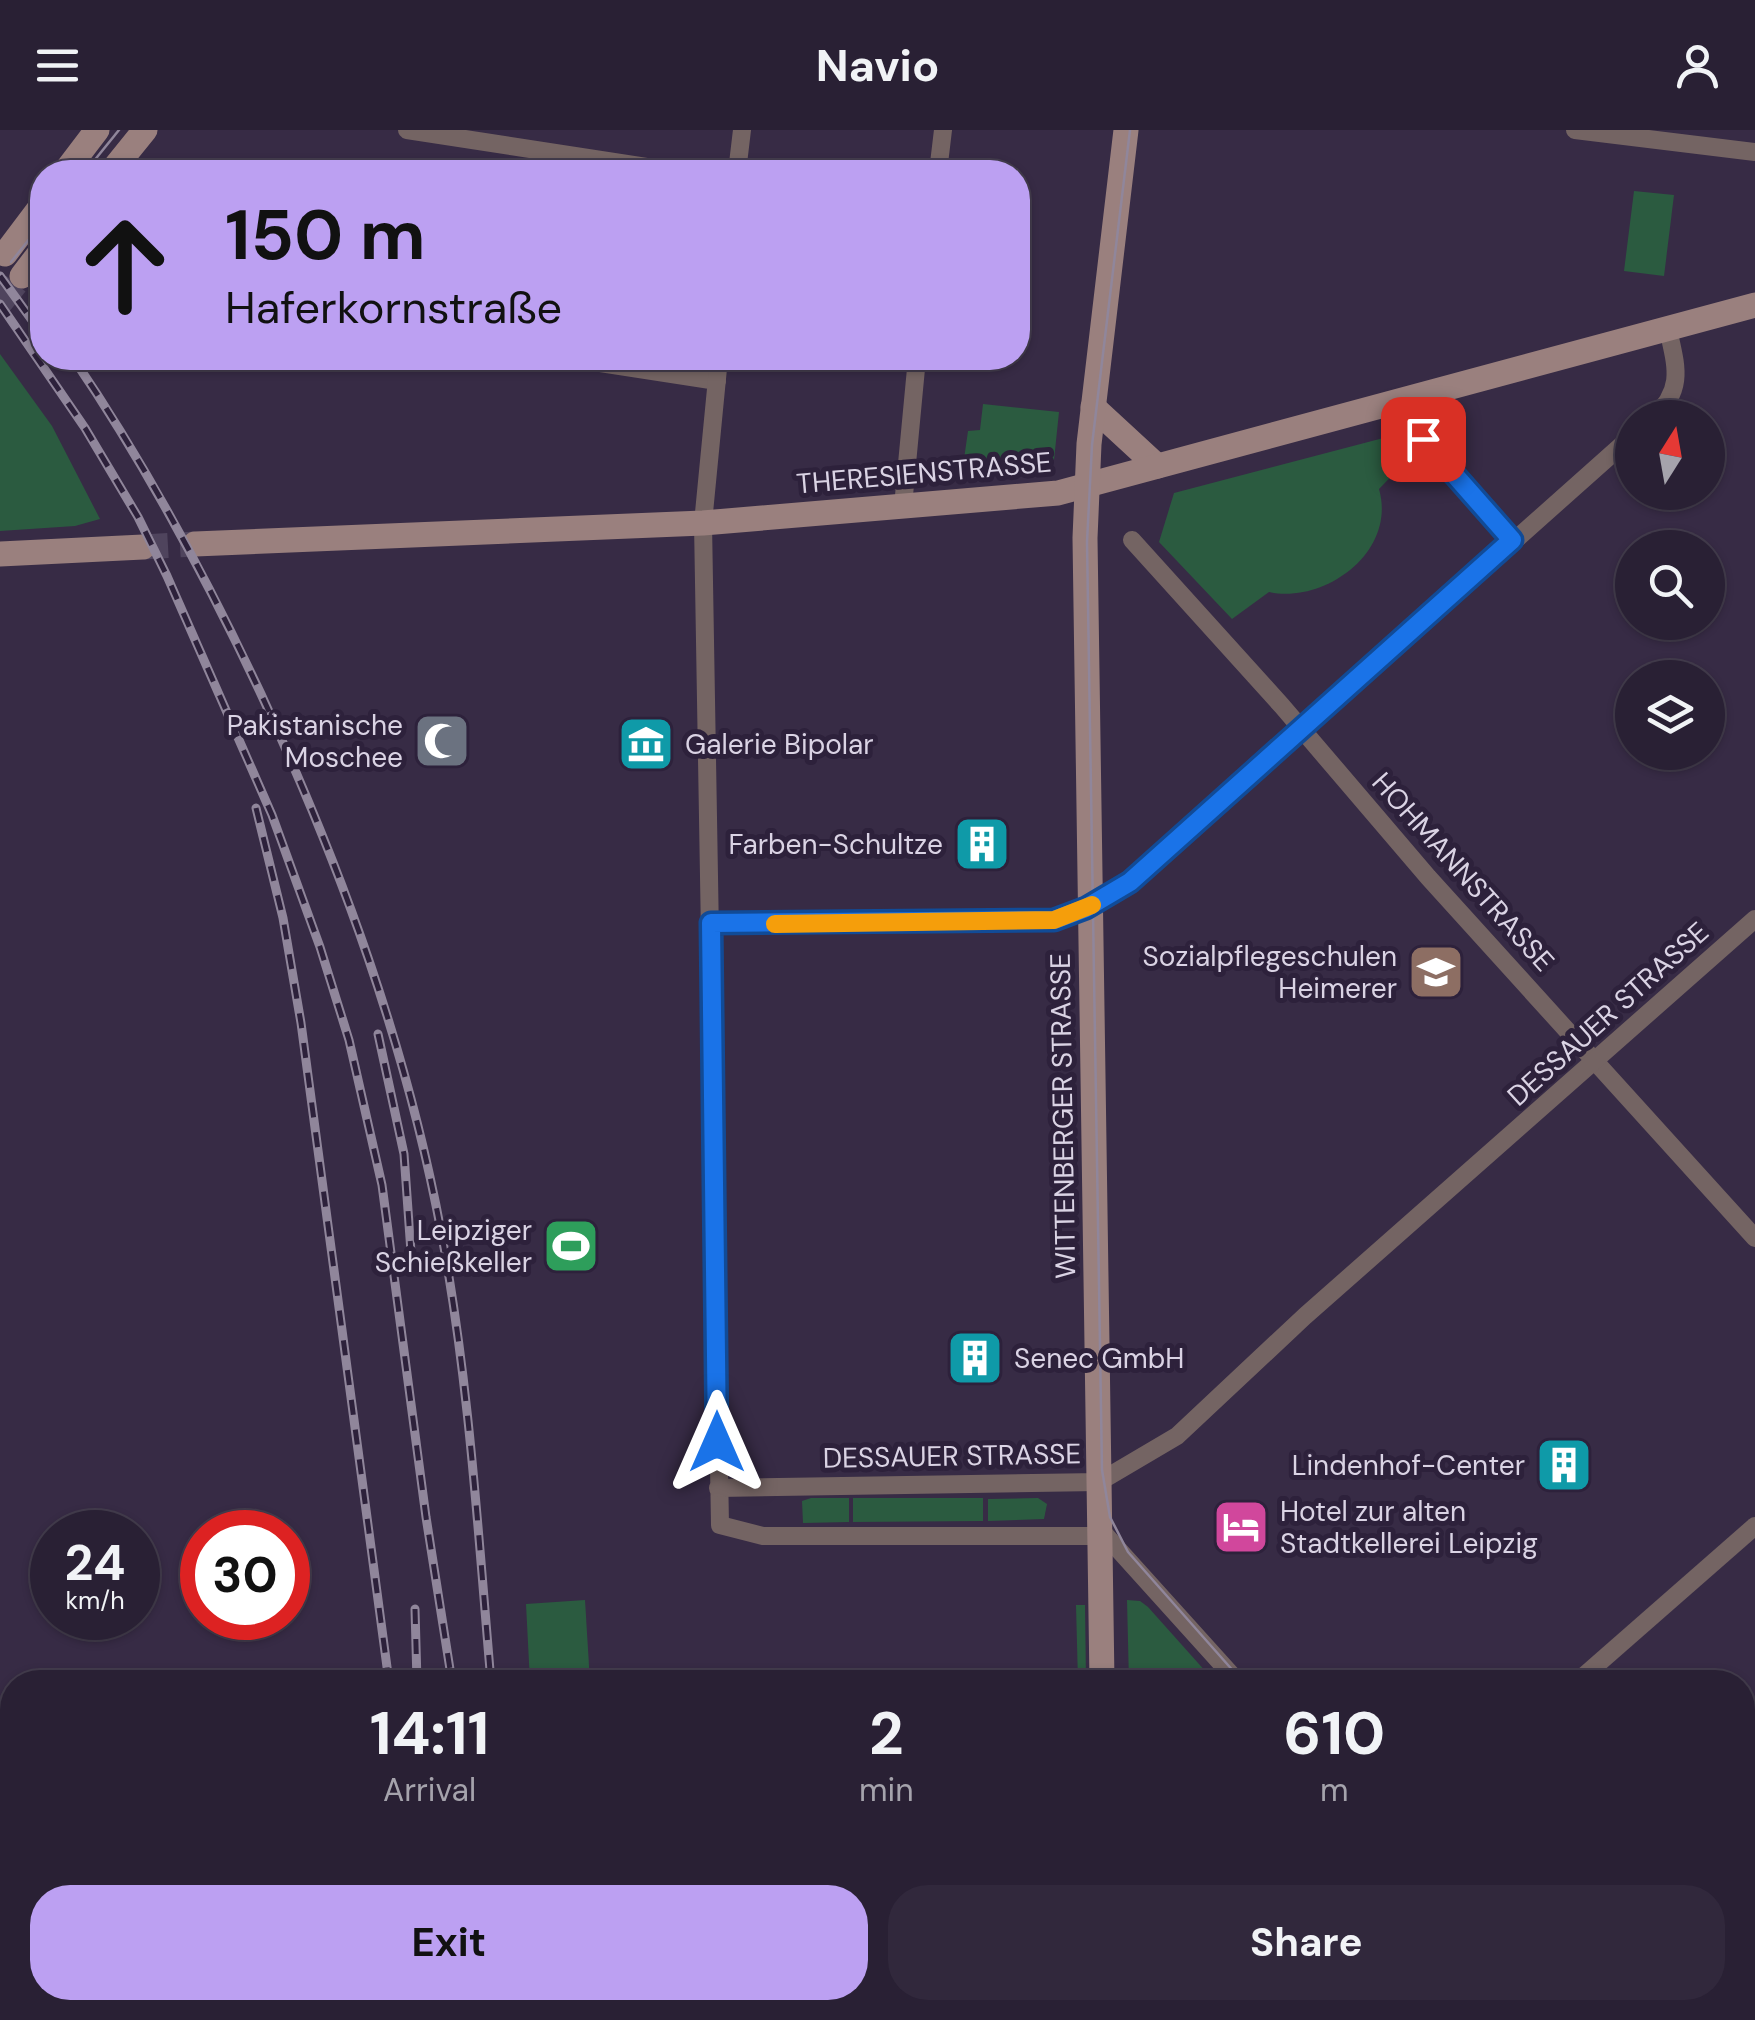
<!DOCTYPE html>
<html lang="en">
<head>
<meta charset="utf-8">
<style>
	body { margin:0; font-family:"DM Sans",sans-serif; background:#31283c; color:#f1f3f6; height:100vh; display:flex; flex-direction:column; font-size:38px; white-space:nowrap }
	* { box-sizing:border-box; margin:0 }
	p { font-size:32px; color:#a5a3ac }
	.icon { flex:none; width:55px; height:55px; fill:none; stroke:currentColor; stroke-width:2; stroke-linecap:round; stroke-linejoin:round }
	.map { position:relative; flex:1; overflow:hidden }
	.details { position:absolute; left:0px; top:1540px; width:1755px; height:350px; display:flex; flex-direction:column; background:#292034; border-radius:40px 40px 0 0; box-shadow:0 2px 8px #0004,0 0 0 2px #453e4f }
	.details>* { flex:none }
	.top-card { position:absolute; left:30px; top:30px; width:1000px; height:210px; border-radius:40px; box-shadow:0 2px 8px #0004,0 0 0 2px #453e4f; background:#bca0f2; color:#111; overflow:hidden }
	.needle { width:65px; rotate:11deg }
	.fabs { position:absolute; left:1615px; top:270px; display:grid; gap:20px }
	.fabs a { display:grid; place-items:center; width:110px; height:110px; border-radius:50%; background:#292034; box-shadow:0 2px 8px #0004,0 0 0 2px #453e4f; font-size:50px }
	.speed { position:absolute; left:30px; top:1380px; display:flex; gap:20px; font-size:50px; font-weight:700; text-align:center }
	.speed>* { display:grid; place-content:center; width:130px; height:130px; border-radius:50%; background:#292034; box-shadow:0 2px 8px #0004,0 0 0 2px #453e4f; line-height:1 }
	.speed small { font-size:25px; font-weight:400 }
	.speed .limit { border:15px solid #d22; background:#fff; color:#111 }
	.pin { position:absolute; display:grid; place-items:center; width:85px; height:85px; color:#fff; margin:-42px; border-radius:20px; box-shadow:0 5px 15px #0006 }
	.me { position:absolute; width:110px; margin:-55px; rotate:0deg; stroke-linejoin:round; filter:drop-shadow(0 0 8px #0008) }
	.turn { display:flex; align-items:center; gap:35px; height:210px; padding:0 30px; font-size:45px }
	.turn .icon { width:130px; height:130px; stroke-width:2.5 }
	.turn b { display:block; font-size:70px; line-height:85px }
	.eta { display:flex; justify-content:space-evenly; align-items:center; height:170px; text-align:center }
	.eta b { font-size:60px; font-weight:700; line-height:70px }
	.action { display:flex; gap:20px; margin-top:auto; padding:20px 30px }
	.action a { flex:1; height:115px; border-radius:40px; background:#bca0f2; color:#111; font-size:40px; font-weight:700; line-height:115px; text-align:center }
	.action a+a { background:#31283c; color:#f1f3f6 }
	header { display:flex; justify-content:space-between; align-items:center; height:130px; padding:0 30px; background:#292034; font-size:45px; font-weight:700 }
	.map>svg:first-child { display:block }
	.green { fill:#2b5b40 }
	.water { fill:#225e68; stroke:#59818d; stroke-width:2.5 }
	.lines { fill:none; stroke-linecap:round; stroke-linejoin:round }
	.secondary-tunnel { stroke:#4f445d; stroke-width:25; stroke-dasharray:25 12; stroke-linecap:butt }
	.street { stroke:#746463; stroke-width:18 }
	.secondary { stroke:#9a807e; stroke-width:25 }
	.tram { stroke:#90869b; stroke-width:2.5 }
	.rail-casing { stroke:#90869b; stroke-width:9 }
	.rail { stroke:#2d213b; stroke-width:5; stroke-dasharray:15; stroke-linecap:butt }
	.route-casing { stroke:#114b97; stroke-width:25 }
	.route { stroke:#1a73e8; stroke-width:18 }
	.slow { stroke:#f59e0b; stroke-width:18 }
	.labels { text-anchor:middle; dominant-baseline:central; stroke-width:10; stroke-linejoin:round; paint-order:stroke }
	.street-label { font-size:28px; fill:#dad3e4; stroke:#2d213b }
	.poi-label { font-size:28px; fill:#dad3e4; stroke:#2d213b; text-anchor:end }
</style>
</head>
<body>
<header><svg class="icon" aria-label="menu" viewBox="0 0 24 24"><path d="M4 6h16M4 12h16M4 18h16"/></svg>Navio<svg class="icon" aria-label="person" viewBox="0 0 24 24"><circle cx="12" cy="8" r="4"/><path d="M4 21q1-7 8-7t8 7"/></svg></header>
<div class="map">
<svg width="1755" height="1890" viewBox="0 0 1755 1890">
	<rect width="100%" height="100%" fill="#372b45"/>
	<g class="green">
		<polygon points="1634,61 1674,65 1664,146 1624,141"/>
		<polygon points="0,224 52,296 100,389 75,396 0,401"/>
		<polygon points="983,274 1059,282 1054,330 963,336 968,301 980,300"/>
		<path d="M1391 306 1411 326 1379 359C1397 422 1325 474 1269 462L1232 489 1159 412 1174 363Z"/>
		<polygon points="811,1368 849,1368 849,1392 803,1393 802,1371"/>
		<polygon points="853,1368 983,1368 983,1391 853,1392"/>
		<polygon points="1038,1368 1047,1374 1044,1389 988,1391 988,1369"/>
		<polygon points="585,1470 590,1552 530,1552 526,1474"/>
		<polygon points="1127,1470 1140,1471 1148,1477 1215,1552 1129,1552"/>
		<polygon points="1076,1475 1085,1475 1086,1552 1078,1552"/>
		<polygon points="1133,1878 1186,1878 1177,1890 1134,1890"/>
	</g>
	<polygon class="water" points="343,1878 383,1878 385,1890 345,1890"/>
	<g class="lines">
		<g class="secondary-tunnel">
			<polyline points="0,173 22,146"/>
			<polyline points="143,417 195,414"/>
		</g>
		<g class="street">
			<polyline points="407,0 679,42"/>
			<polyline points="1575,0 1755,22"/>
			<polyline points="737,42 742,0"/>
			<polyline points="938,42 943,0"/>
			<polyline points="568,228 717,251"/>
			<polyline points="719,228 703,393 720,1395 763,1406 1099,1406"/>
			<polyline points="1406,270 1419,305 1512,410"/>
			<path d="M1653 288C1685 259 1676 236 1668 199"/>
			<polyline points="903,376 917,228"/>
			<polyline points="1132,410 1282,576 1428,747 1755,1108"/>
			<polyline points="711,793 1054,790 1086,778 1130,753 1632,306"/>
			<polyline points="718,1358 1099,1352 1177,1306 1305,1186 1755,789"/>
			<polyline points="1099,1398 1238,1552"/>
			<polyline points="1577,1552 1755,1396"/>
			<polyline points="1532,1878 1543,1890"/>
			<polyline points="1197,1890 1211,1878"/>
		</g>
		<g class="secondary">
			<polyline points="65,42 97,0"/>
			<polyline points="111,42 145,0"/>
			<polyline points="5,124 42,75"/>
			<polyline points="22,146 42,120"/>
			<polyline points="1093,277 1157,336"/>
			<polyline points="195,414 703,393 1058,363 1755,175"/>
			<polyline points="0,424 143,417"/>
			<polyline points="1102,1552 1085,408 1089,314 1126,0"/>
			<polyline points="1107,1878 1108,1890"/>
		</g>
		<g class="tram">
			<polyline points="1130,0 1092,315 1087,412 1102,1340 1110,1387 1128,1422 1243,1552"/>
			<polyline points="85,42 119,0"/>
			<polyline points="11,132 42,93"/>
			<polyline points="1543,1878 1554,1890"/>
			<polyline points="1193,1890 1207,1878"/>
		</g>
		<g class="rail-casing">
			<g id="rail">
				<polyline points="0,146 42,204"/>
				<polyline points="0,174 85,298 138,387 167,446 272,685 320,817 349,910 382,1055 426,1387 452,1552"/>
				<path d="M73 228C146 335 206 447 261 564 341 737 406 914 441 1101 469 1250 478 1402 491 1552"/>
				<polyline points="256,678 283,788 301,893 389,1552"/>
				<polyline points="378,904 404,1024 412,1136"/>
				<polyline points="415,1479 417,1552"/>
				<polyline points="432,1878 433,1890"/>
				<polyline points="496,1878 497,1890"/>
				<polyline points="530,1878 531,1890"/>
			</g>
		</g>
		<use href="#rail" class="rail"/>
	</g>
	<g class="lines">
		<g class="route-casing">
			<polyline id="route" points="717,1312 711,793 1054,790 1086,778 1130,752 1512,410 1423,309"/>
		</g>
		<use href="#route" class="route"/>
		<polyline class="slow" points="775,794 1054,790 1092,775"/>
	</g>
	<defs>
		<g id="mosque-square" transform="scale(2.875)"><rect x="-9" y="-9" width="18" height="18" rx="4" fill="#6b7280" stroke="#2d213b"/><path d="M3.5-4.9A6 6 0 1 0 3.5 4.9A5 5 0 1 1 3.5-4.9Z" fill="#fff"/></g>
		<g id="museum-square" transform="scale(2.875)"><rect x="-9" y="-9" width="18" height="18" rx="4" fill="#0f9aa8" stroke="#2d213b"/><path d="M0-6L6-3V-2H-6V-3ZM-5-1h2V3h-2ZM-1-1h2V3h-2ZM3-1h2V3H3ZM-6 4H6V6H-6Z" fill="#fff"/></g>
		<g id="building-square" transform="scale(2.875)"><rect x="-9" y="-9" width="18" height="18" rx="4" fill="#0f9aa8" stroke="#2d213b"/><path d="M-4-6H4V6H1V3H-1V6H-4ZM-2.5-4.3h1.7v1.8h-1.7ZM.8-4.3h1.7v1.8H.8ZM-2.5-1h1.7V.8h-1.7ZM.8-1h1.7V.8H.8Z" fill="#fff"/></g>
		<g id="school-square" transform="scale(2.875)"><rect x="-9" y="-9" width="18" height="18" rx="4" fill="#8d6e63" stroke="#2d213b"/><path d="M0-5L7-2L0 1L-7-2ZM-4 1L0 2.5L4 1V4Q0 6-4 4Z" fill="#fff"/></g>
		<g id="stadium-square" transform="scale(2.875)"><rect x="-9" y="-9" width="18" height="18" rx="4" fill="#2e9e5b" stroke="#2d213b"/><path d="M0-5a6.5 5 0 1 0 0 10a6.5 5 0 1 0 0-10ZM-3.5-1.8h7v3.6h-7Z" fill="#fff"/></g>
		<g id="hotel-square" transform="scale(2.875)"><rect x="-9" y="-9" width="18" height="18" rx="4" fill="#d1479c" stroke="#2d213b"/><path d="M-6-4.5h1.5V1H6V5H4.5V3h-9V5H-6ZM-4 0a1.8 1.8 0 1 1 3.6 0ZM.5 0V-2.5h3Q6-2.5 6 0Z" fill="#fff"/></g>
	</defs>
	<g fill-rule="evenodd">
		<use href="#mosque-square" x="442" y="611"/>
		<use href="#museum-square" x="646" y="614"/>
		<use href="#building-square" x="982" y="714"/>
		<use href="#school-square" x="1436" y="842"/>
		<use href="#stadium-square" x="571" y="1116"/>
		<use href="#building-square" x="975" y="1228"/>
		<use href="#building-square" x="1564" y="1335"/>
		<use href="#hotel-square" x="1241" y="1397"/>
	</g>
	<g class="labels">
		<g class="street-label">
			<text transform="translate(924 343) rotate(-5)">THERESIENSTRASSE</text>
			<text transform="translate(1463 742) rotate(48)">HOHMANNSTRASSE</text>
			<text transform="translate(1608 884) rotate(-42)">DESSAUER STRASSE</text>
			<text transform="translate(1063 986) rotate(-91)">WITTENBERGER STRASSE</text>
			<text transform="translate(952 1326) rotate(-1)">DESSAUER STRASSE</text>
		</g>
		<g class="poi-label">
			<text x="403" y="595">Pakistanische<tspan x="403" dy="32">Moschee</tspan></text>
			<text x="685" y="614" text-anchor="start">Galerie Bipolar</text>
			<text x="943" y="714">Farben-Schultze</text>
			<text x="1397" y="826">Sozialpflegeschulen<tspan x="1397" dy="32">Heimerer</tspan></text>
			<text x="532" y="1100">Leipziger<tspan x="532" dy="32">Schießkeller</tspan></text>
			<text x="1014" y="1228" text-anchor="start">Senec GmbH</text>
			<text x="1525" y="1335">Lindenhof-Center</text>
			<text x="1280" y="1381" text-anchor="start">Hotel zur alten<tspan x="1280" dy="32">Stadtkellerei Leipzig</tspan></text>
		</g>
	</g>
</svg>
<div class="fabs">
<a><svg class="needle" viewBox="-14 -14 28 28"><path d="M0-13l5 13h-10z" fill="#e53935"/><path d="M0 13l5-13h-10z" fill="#a5a3ac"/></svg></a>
<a><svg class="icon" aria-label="search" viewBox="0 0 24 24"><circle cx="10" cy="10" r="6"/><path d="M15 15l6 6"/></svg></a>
<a><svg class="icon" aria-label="layers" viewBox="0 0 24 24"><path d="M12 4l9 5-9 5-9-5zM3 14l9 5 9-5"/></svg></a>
</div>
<div class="speed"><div>24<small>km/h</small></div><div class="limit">30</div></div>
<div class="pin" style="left:1423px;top:309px;background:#d93025"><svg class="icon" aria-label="arrive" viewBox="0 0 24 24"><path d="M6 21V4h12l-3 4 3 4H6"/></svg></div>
<svg class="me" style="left:717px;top:1312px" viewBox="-20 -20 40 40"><path d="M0-17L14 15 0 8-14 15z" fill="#1a73e8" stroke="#fff" stroke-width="4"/></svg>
<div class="top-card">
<div class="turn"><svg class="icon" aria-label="ahead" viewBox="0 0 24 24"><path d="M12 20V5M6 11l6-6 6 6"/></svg><div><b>150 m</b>Haferkornstraße</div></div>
</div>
<section class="details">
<div class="eta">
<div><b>14:11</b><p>Arrival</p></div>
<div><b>2</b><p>min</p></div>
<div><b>610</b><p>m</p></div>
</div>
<div class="action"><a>Exit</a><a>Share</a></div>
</section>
</div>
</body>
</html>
